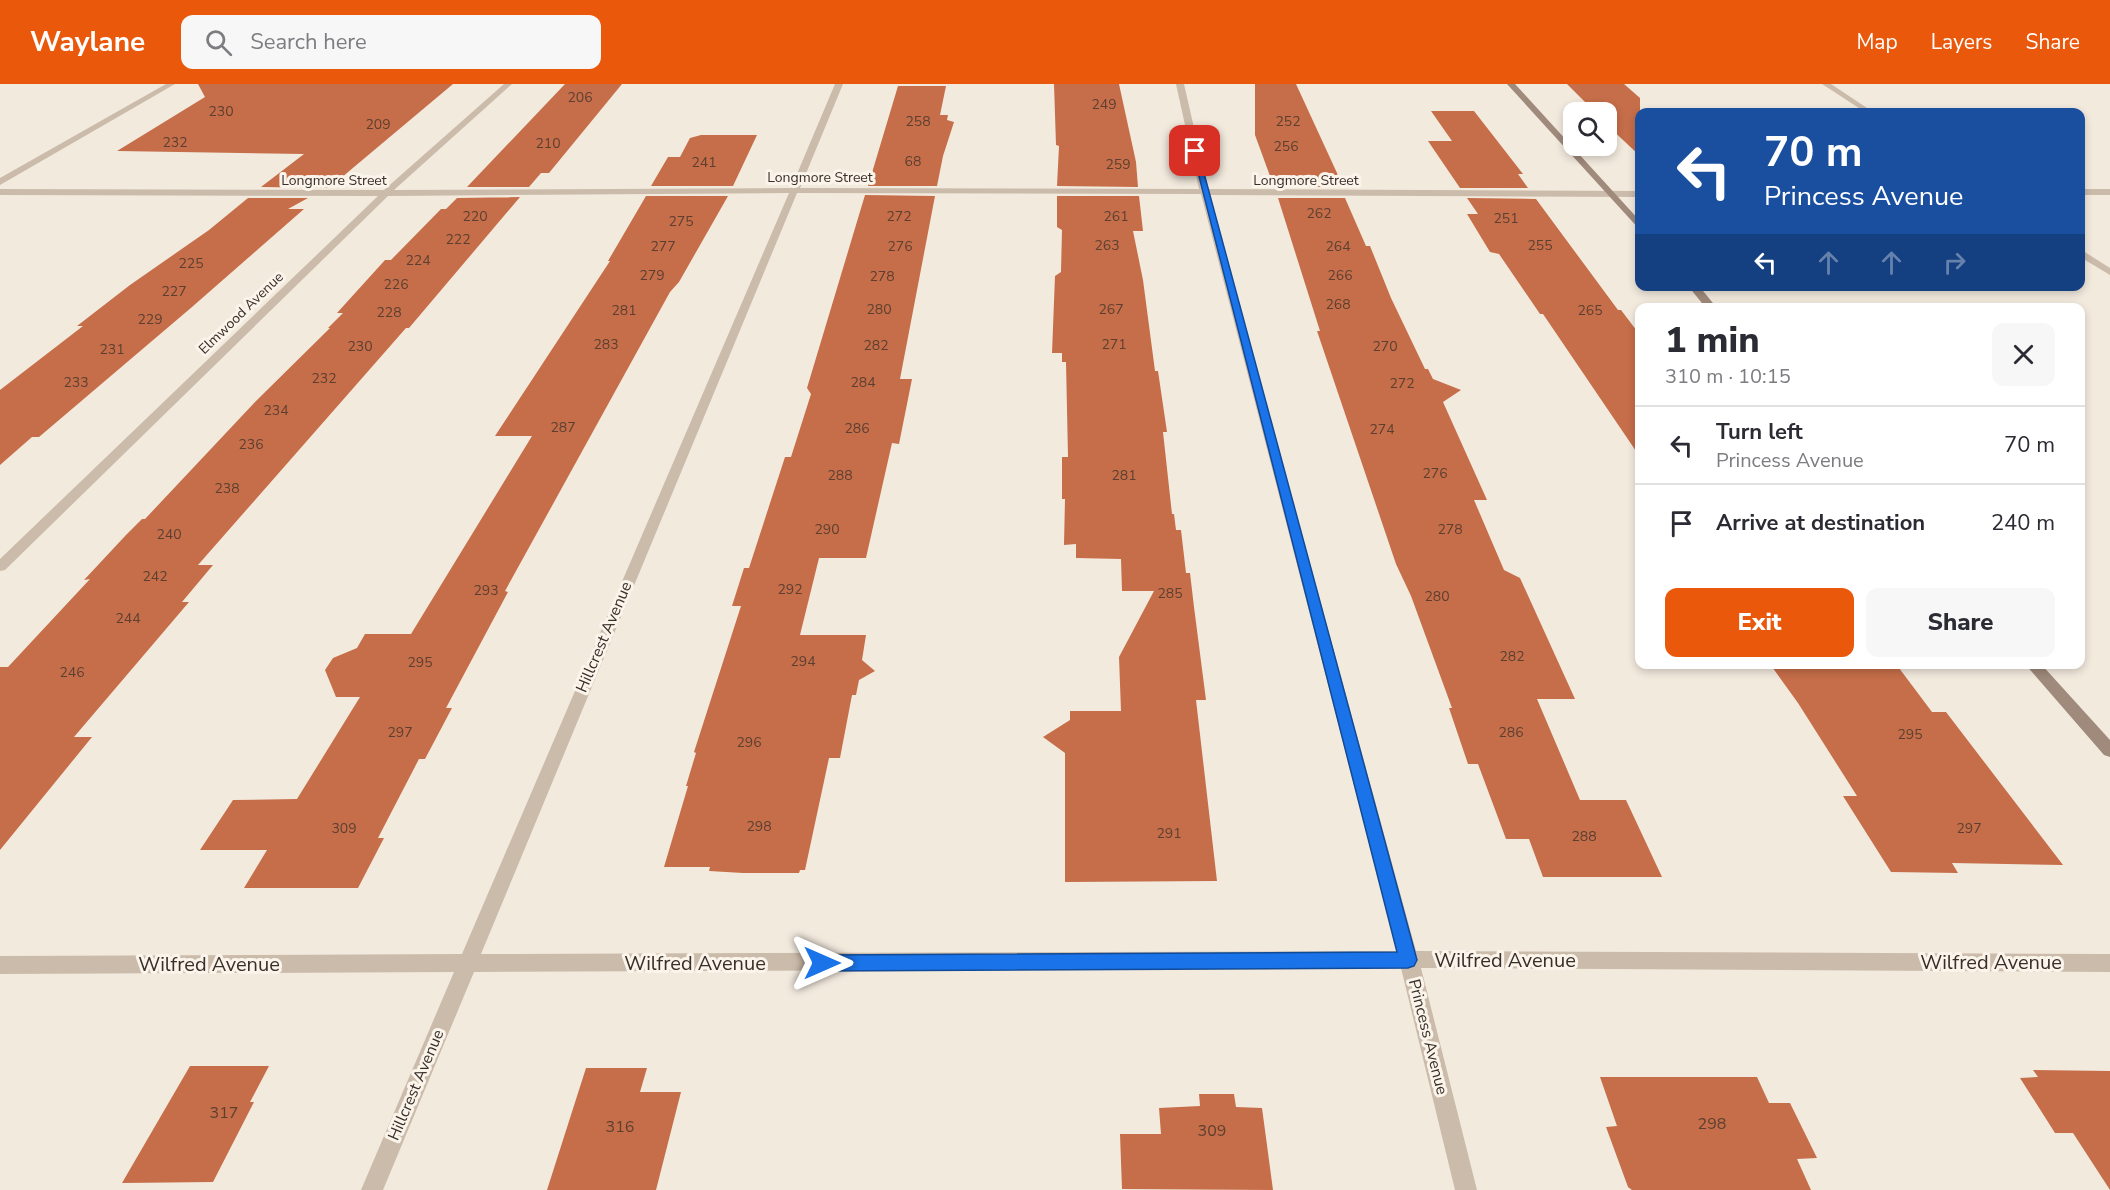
<!DOCTYPE html>
<html lang="en">
<head>
<meta charset="utf-8">
<style>
	body { margin:0; font-family:"Nunito Sans",sans-serif; background:#f7f7f7; color:#2b2b33; height:100vh; display:flex; flex-direction:column; font-size:22px; white-space:nowrap }
	* { box-sizing:border-box; margin:0 }
	p { font-size:20px; color:#7c7c81 }
	.icon { flex:none; width:33px; height:33px; fill:none; stroke:currentColor; stroke-width:2; stroke-linecap:round; stroke-linejoin:round }
	.map { position:relative; flex:1; overflow:hidden }
	.sheet { position:absolute; left:1635px; top:219px; width:450px; height:366px; display:flex; flex-direction:column; background:#fff; border-radius:12px; box-shadow:0 3px 9px #0003 }
	.sheet>* { flex:none }
	.hud { position:absolute; left:1635px; top:24px; width:450px; height:183px; border-radius:12px; box-shadow:0 3px 9px #0003; background:#1a4fa0; color:#fff; overflow:hidden }
	.tools { position:absolute; left:1563px; top:18px; display:grid; gap:12px }
	.tools a { display:grid; place-items:center; width:54px; height:54px; border-radius:12px; background:#fff; box-shadow:0 3px 9px #0003; font-size:30px }
	.pin { position:absolute; display:grid; place-items:center; width:51px; height:51px; color:#fff; margin:-26px; border-radius:12px; box-shadow:0 3px 9px #0006 }
	.me { position:absolute; width:66px; margin:-33px; rotate:90deg; stroke-linejoin:round; filter:drop-shadow(0 0 4px #0008) }
	.turn { display:flex; align-items:center; gap:21px; height:126px; padding:0 30px; font-size:27px }
	.turn .icon { width:78px; height:78px; stroke-width:2.5 }
	.turn b { display:block; font-size:42px; line-height:51px }
	.lanes { display:flex; align-items:center; height:57px; padding:0 30px; background:#0003; justify-content:center; gap:30px; direction:ltr }
	.lanes .off { opacity:.35 }
	.round { display:grid; place-items:center; flex:none; width:63px; height:63px; border-radius:12px; background:#f7f7f7 }
	.headline { display:flex; align-items:center; justify-content:space-between; height:102px; padding:0 30px }
	h1 { font-size:36px; font-weight:800; line-height:45px }
	.primary-button { display:flex; gap:12px; margin-top:auto; padding:12px 30px }
	.primary-button a { flex:1; height:69px; border-radius:12px; background:#ea580c; color:#fff; font-size:24px; font-weight:800; line-height:69px; text-align:center }
	.primary-button a+a { background:#f7f7f7; color:#2b2b33 }
	ul { padding:0; list-style:none }
	li { display:flex; align-items:center; gap:18px; height:78px; padding:0 30px; border-top:2px solid #e1e1e2 }
	li div { flex:1 }
	li b { display:block; font-size:22px }
	li em { font-style:normal }
	header { display:flex; align-items:center; gap:36px; box-sizing:border-box; height:84px; padding:0 30px; background:#ea580c; color:#fff }
	header strong { font-size:28px }
	nav { display:flex; gap:33px; margin-inline-start:auto; font-size:21px }
	.search { width:420px; height:54px; background:#f7f7f7; display:flex; align-items:center; gap:15px; box-sizing:border-box; padding:0 21px; border-radius:12px; color:#7c7c81; font-size:22px }
	.map>svg:first-child { display:block }
	.building { fill:#c66e49 }
	.lines { fill:none; stroke-linecap:round; stroke-linejoin:round }
	.street { fill:#cbbbaa; fill-rule:evenodd }
	.secondary { fill:#9f8a7b; fill-rule:evenodd }
	.route { fill:#1a73e8; stroke:#114b97; stroke-width:1.5 }
	.labels { text-anchor:middle; dominant-baseline:central; stroke-width:6; stroke-linejoin:round; paint-order:stroke }
	.number-label { font-size:14px; fill:#5c3f31 }
	.far-street-label { font-size:14px; fill:#382f29; stroke:#faf4eb }
	.street-label { font-size:16px; fill:#382f29; stroke:#faf4eb }
	.near-number-label { font-size:16px; fill:#5c3f31 }
	.near-street-label { font-size:20px; fill:#382f29; stroke:#faf4eb }
</style>
</head>
<body>
<header>
<strong>Waylane</strong>
<div class="search"><svg class="icon" aria-label="search" viewBox="0 0 24 24"><circle cx="10" cy="10" r="6"/><path d="M15 15l6 6"/></svg>Search here</div>
<nav><a>Map</a><a>Layers</a><a>Share</a></nav>
</header>
<div class="map">
<svg width="2110" height="1106" viewBox="0 0 2110 1106">
	<rect width="100%" height="100%" fill="#f3eade"/>
	<g class="building">
		<polygon points="198,0 453,0 329,104 261,103 304,70 117,67 205,13"/>
		<polygon points="565,0 622,0 549,89 541,89 529,103 467,103"/>
		<polygon points="1054,0 1119,0 1136,78 1138,103 1057,102 1059,62 1056,61"/>
		<polygon points="1255,0 1296,0 1337,89 1341,103 1274,103 1255,51"/>
		<polygon points="1567,0 1624,0 1640,14 1640,72 1606,40 1606,28 1595,28"/>
		<polygon points="898,2 946,2 940,31 948,31 947,36 954,38 943,72 937,102 868,102"/>
		<polygon points="1431,27 1474,27 1523,90 1518,90 1528,104 1460,104 1428,57 1452,57"/>
		<polygon points="701,51 757,51 733,102 651,102 668,73 680,73 690,54"/>
		<polygon points="865,111 935,112 900,295 912,295 899,360 892,359 866,474 819,474 800,551 866,551 862,576 875,587 859,596 856,611 852,611 840,674 829,674 805,786 800,786 799,789 743,789 709,787 710,783 664,783 688,702 686,702 696,669 694,668 741,522 732,522 744,484 749,484 785,373 791,373 811,310 807,304"/>
		<polygon points="646,112 728,112 679,198 670,208 505,507 508,508 446,624 452,624 425,675 419,675 378,754 384,754 358,804 244,804 267,766 200,766 233,716 297,715 360,613 336,613 325,586 333,574 357,564 365,550 411,550 532,352 495,352 610,177 608,177"/>
		<polygon points="1057,112 1139,112 1143,147 1133,147 1143,196 1155,287 1158,287 1167,348 1163,348 1172,430 1174,430 1176,446 1181,446 1186,489 1190,489 1194,523 1206,616 1196,616 1217,797 1065,798 1065,669 1043,653 1070,636 1070,627 1121,627 1119,573 1154,507 1122,507 1121,475 1076,474 1076,460 1064,461 1065,415 1062,415 1062,373 1068,373 1066,278 1062,278 1062,269 1052,269 1055,192 1061,188 1062,146 1057,143"/>
		<polygon points="520,113 409,244 406,244 198,481 213,481 182,518 189,518 74,653 92,653 0,766 0,583 8,583 90,495 84,496 126,451 142,435 145,435 256,317 330,244 328,244 343,229 337,229 385,176 391,176 441,125 446,125 457,114"/>
		<polygon points="248,114 308,114 288,125 304,125 192,223 39,353 32,353 0,381 0,306 83,242 77,242 130,201 209,146"/>
		<polygon points="1278,114 1345,114 1366,162 1370,162 1391,214 1425,285 1428,285 1433,295 1461,306 1443,318 1487,416 1474,416 1504,486 1520,494 1575,615 1537,615 1580,716 1626,716 1662,793 1543,793 1529,755 1506,755 1478,680 1468,680 1449,624 1452,624 1411,512 1396,480 1317,247 1320,247"/>
		<polygon points="1467,114 1536,115 1618,226 1621,226 1640,251 1640,373 1543,230 1540,230 1499,170 1490,168 1467,130 1478,130"/>
		<polygon points="1770,580 1896,580 1932,628 1946,628 2063,781 1952,779 1958,789 1891,788 1843,712 1857,712 1798,619"/>
		<polygon points="190,982 269,982 250,1018 254,1018 213,1098 122,1099"/>
		<polygon points="586,984 647,984 640,1008 681,1008 656,1106 547,1106"/>
		<polygon points="2033,986 2110,987 2110,1106 2073,1049 2055,1049 2020,994 2038,993"/>
		<polygon points="1600,993 1757,993 1769,1019 1790,1019 1817,1074 1797,1075 1811,1106 1632,1106 1628,1103 1606,1043 1617,1042"/>
		<polygon points="1199,1010 1234,1010 1236,1023 1262,1024 1273,1106 1122,1105 1120,1050 1161,1050 1159,1024 1200,1022"/>
	</g>
	<g class="lines">
		<g class="street">
			<polygon points="166,0 175,0 0,101 0,94"/>
			<path d="M504 0H512L394 106 791 104 835 0H843L800 104 1199 105 1176 0H1184L1208 105 1640 107V113L1209 111 1416 867 2110 870V888L1421 884 1477 1106H1455L1401 884 474 888 383 1106H361L454 888 0 890V872L462 870 789 109 388 112 5 486 0 487V475L378 112 0 111V105L384 106ZM797 109 1201 110 1397 867 481 870Z"/>
			<polygon points="1822,0 1831,0 1873,28 1865,28"/>
			<rect x="2080" y="105" width="30" height="6"/>
			<polygon points="2080,165 2110,184 2110,191 2080,173"/>
		</g>
		<g class="secondary">
			<polygon points="1507,0 1515,0 1640,137 1640,146"/>
			<polygon points="1688,202 1699,202 1717,224 1706,224"/>
			<polygon points="2025,580 2041,580 2110,656 2110,673 2104,671"/>
		</g>
	</g>
	<polygon class="route" points="1192,65 1198,67 1417,876 1414,882 1408,884 822,887 816,884 813,879 816,873 822,871 1397,868"/>
	<g class="labels">
		<g class="number-label">
			<text x="580" y="13">206</text>
			<text x="1104" y="20">249</text>
			<text x="221" y="27">230</text>
			<text x="918" y="37">258</text>
			<text x="1288" y="37">252</text>
			<text x="378" y="40">209</text>
			<text x="175" y="58">232</text>
			<text x="548" y="59">210</text>
			<text x="1286" y="62">256</text>
			<text x="913" y="77">68</text>
			<text x="704" y="78">241</text>
			<text x="1118" y="80">259</text>
			<text x="1319" y="129">262</text>
			<text x="475" y="132">220</text>
			<text x="899" y="132">272</text>
			<text x="1116" y="132">261</text>
			<text x="1506" y="134">251</text>
			<text x="681" y="137">275</text>
			<text x="458" y="155">222</text>
			<text x="1107" y="161">263</text>
			<text x="1540" y="161">255</text>
			<text x="663" y="162">277</text>
			<text x="900" y="162">276</text>
			<text x="1338" y="162">264</text>
			<text x="418" y="176">224</text>
			<text x="191" y="179">225</text>
			<text x="652" y="191">279</text>
			<text x="1340" y="191">266</text>
			<text x="882" y="192">278</text>
			<text x="396" y="200">226</text>
			<text x="174" y="207">227</text>
			<text x="1338" y="220">268</text>
			<text x="879" y="225">280</text>
			<text x="1111" y="225">267</text>
			<text x="624" y="226">281</text>
			<text x="1590" y="226">265</text>
			<text x="389" y="228">228</text>
			<text x="150" y="235">229</text>
			<text x="606" y="260">283</text>
			<text x="1114" y="260">271</text>
			<text x="876" y="261">282</text>
			<text x="360" y="262">230</text>
			<text x="1385" y="262">270</text>
			<text x="112" y="265">231</text>
			<text x="324" y="294">232</text>
			<text x="76" y="298">233</text>
			<text x="863" y="298">284</text>
			<text x="1402" y="299">272</text>
			<text x="276" y="326">234</text>
			<text x="563" y="343">287</text>
			<text x="857" y="344">286</text>
			<text x="1382" y="345">274</text>
			<text x="251" y="360">236</text>
			<text x="1435" y="389">276</text>
			<text x="840" y="391">288</text>
			<text x="1124" y="391">281</text>
			<text x="227" y="404">238</text>
			<text x="827" y="445">290</text>
			<text x="1450" y="445">278</text>
			<text x="169" y="450">240</text>
			<text x="155" y="492">242</text>
			<text x="790" y="505">292</text>
			<text x="486" y="506">293</text>
			<text x="1170" y="509">285</text>
			<text x="1437" y="512">280</text>
			<text x="128" y="534">244</text>
			<text x="1512" y="572">282</text>
			<text x="803" y="577">294</text>
			<text x="420" y="578">295</text>
			<text x="72" y="588">246</text>
			<text x="400" y="648">297</text>
			<text x="1511" y="648">286</text>
			<text x="1910" y="650">295</text>
			<text x="749" y="658">296</text>
			<text x="759" y="742">298</text>
			<text x="344" y="744">309</text>
			<text x="1969" y="744">297</text>
			<text x="1169" y="749">291</text>
			<text x="1584" y="752">288</text>
		</g>
		<g class="far-street-label">
			<text x="820" y="93">Longmore Street</text>
			<text x="334" y="96">Longmore Street</text>
			<text x="1306" y="96">Longmore Street</text>
			<text transform="translate(241 229) rotate(-44)">Elmwood Avenue</text>
		</g>
		<g class="street-label">
			<text transform="translate(604 553) rotate(-67)">Hillcrest Avenue</text>
			<text transform="translate(1428 953) rotate(76)">Princess Avenue</text>
			<text transform="translate(416 1001) rotate(-67)">Hillcrest Avenue</text>
		</g>
		<g class="near-number-label">
			<text x="224" y="1029">317</text>
			<text x="1712" y="1040">298</text>
			<text x="620" y="1043">316</text>
			<text x="1212" y="1047">309</text>
		</g>
		<g class="near-street-label">
			<text x="1505" y="876">Wilfred Avenue</text>
			<text x="1991" y="878">Wilfred Avenue</text>
			<text x="695" y="879">Wilfred Avenue</text>
			<text x="209" y="880">Wilfred Avenue</text>
		</g>
	</g>
</svg>
<div class="tools">
<a><svg class="icon" aria-label="search" viewBox="0 0 24 24"><circle cx="10" cy="10" r="6"/><path d="M15 15l6 6"/></svg></a>
</div>
<div class="pin" style="left:1195px;top:67px;background:#d93025"><svg class="icon" aria-label="arrive" viewBox="0 0 24 24"><path d="M6 21V4h12l-3 4 3 4H6"/></svg></div>
<svg class="me" style="left:822px;top:879px" viewBox="-20 -20 40 40"><path d="M0-17L14 15 0 8-14 15z" fill="#1a73e8" stroke="#fff" stroke-width="4"/></svg>
<div class="hud">
<div class="turn"><svg class="icon" aria-label="left" viewBox="0 0 24 24"><path d="M17 20v-9H6M10 6l-5 5 5 5"/></svg><div><b>70 m</b>Princess Avenue</div></div>
<div class="lanes"><svg class="icon" aria-label="left" viewBox="0 0 24 24"><path d="M17 20v-9H6M10 6l-5 5 5 5"/></svg><svg class="icon off" aria-label="ahead" viewBox="0 0 24 24"><path d="M12 20V5M6 11l6-6 6 6"/></svg><svg class="icon off" aria-label="ahead" viewBox="0 0 24 24"><path d="M12 20V5M6 11l6-6 6 6"/></svg><svg class="icon off" aria-label="right" viewBox="0 0 24 24"><path d="M7 20v-9h11M14 6l5 5-5 5"/></svg></div>
</div>
<section class="sheet">
<div class="headline"><div><h1>1 min</h1><p>310 m · 10:15</p></div><a class="round"><svg class="icon" aria-label="close" viewBox="0 0 24 24"><path d="M6 6l12 12M18 6L6 18"/></svg></a></div>
<ul>
<li><svg class="icon" aria-label="left" viewBox="0 0 24 24"><path d="M17 20v-9H6M10 6l-5 5 5 5"/></svg><div><b>Turn left</b><p>Princess Avenue</p></div><em>70 m</em></li>
<li><svg class="icon" aria-label="arrive" viewBox="0 0 24 24"><path d="M6 21V4h12l-3 4 3 4H6"/></svg><div><b>Arrive at destination</b></div><em>240 m</em></li>
</ul>
<div class="primary-button"><a>Exit</a><a>Share</a></div>
</section>
</div>
</body>
</html>
